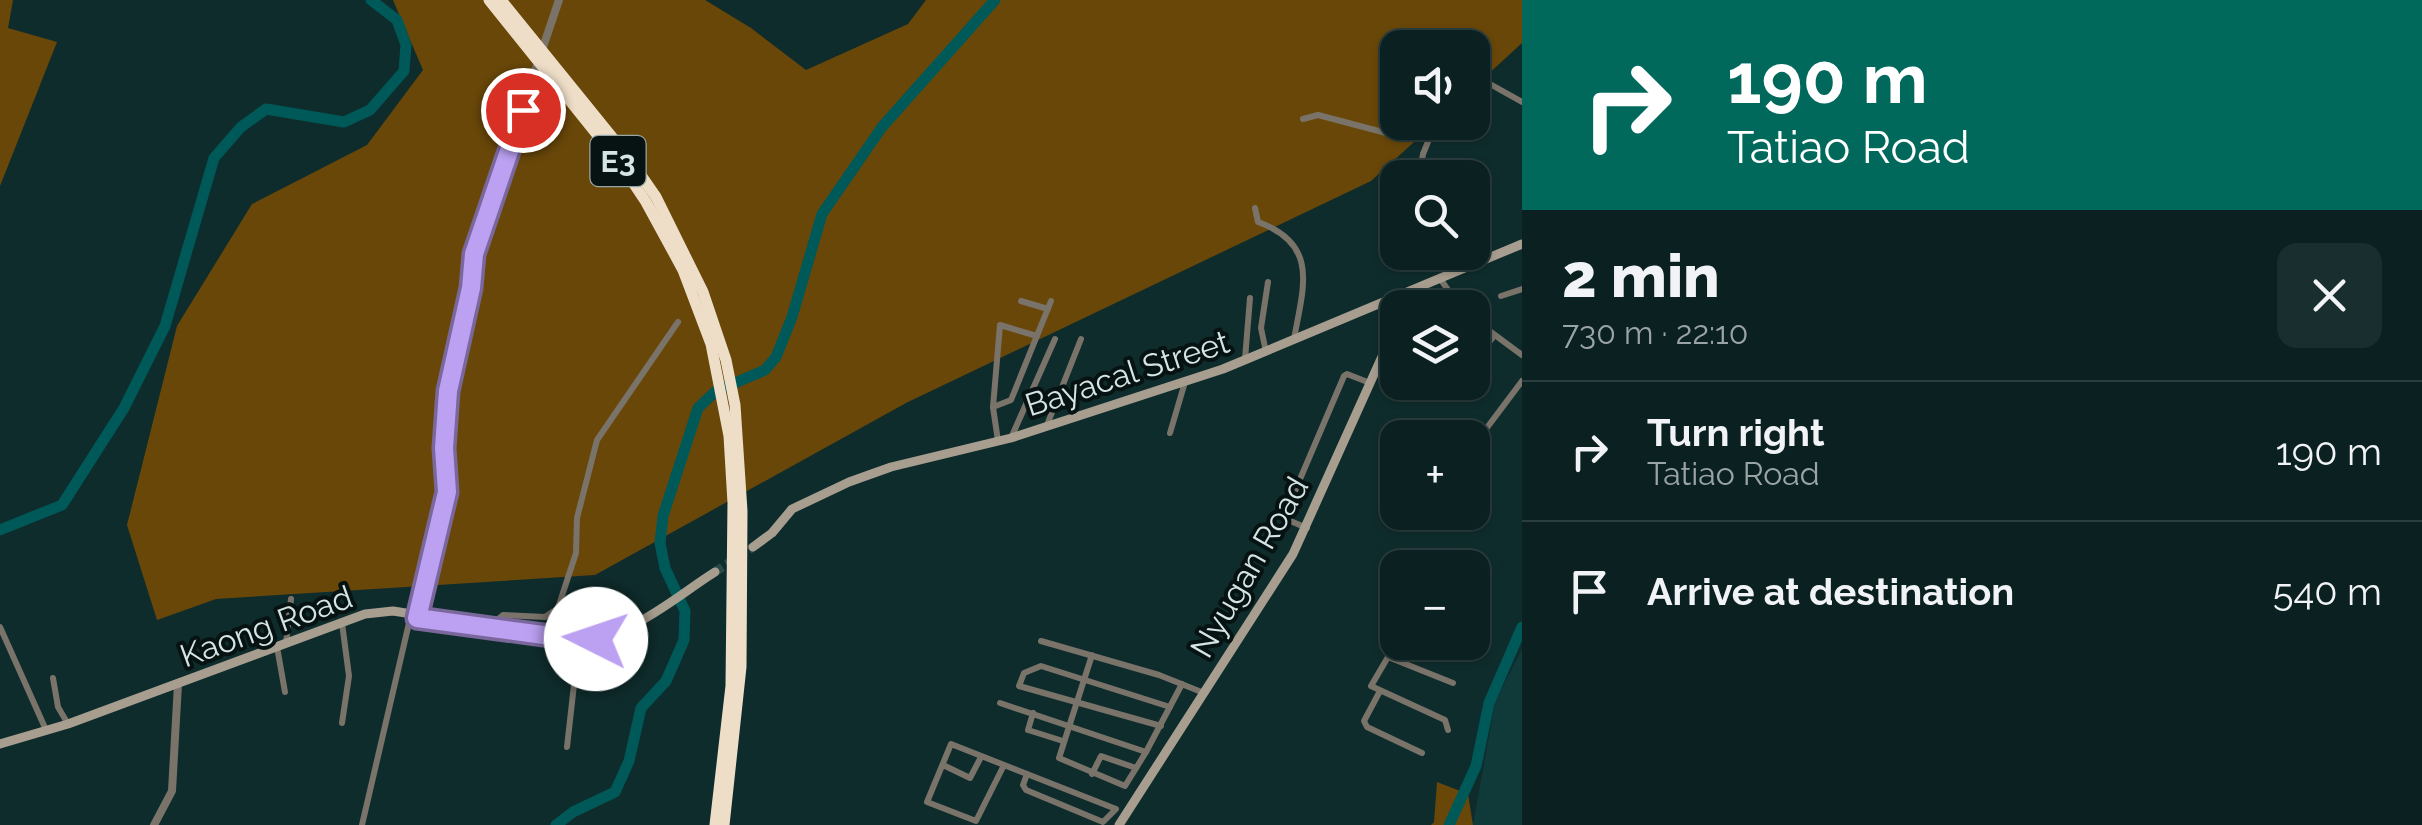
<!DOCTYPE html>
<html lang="en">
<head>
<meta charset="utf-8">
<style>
	body { margin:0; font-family:Raleway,sans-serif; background:#192e2e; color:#f1f3f6; height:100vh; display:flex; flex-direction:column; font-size:38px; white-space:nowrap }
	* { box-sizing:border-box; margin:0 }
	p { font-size:32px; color:#9aa3a5 }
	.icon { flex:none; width:55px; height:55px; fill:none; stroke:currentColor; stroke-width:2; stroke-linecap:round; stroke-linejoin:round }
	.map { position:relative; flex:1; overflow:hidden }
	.side { display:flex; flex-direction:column; background:#0b2121; width:900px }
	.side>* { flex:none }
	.hud { background:#00695c; color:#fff; overflow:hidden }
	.fabs { position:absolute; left:1380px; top:30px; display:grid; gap:20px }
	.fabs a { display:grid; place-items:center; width:110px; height:110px; border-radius:20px; background:#0b2121; box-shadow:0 2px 8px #0004,0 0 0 2px #2b3e3f; font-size:50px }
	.pin { position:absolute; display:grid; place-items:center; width:85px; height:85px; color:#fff; margin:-42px; border:5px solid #fff; border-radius:50%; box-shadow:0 2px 10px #0007 }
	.me { position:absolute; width:110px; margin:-55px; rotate:274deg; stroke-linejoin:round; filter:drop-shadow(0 0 8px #0008) }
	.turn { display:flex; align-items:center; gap:35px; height:210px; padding:0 40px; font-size:45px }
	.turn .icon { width:130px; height:130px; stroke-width:2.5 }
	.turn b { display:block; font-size:70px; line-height:85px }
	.round { display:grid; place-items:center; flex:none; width:105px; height:105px; border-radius:20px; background:#192e2e }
	.overview { display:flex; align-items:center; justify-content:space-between; height:170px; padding:0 40px }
	h1 { font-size:60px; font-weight:800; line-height:75px }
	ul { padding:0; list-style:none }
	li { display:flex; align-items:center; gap:30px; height:140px; padding:0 40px; border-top:2px solid #2b3e3f }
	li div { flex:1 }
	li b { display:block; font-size:38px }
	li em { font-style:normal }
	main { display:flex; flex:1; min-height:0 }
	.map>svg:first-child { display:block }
	.built { fill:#103939 }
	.green { fill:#694709 }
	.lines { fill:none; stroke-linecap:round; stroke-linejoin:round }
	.river { stroke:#005959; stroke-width:11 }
	.secondary-tunnel { stroke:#2d4848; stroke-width:9; stroke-dasharray:9 4.5; stroke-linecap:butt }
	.minor { stroke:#79736a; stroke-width:6 }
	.tertiary { stroke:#79736a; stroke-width:8 }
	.secondary { stroke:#a89e90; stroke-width:9 }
	.motorway { stroke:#eedec8; stroke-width:11 }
	.route-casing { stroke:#7a689d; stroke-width:25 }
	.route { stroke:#bca0f2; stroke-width:18 }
	.labels { text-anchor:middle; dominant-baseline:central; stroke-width:8; stroke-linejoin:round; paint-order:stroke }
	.shield { fill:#071212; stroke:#97a6a6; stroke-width:2.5 }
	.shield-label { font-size:30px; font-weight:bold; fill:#d5e5e5 }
	.street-label { font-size:32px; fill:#d5e5e5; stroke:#071212 }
</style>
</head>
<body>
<main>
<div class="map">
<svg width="1522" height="825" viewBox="0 0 1522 825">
	<rect width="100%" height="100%" fill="#0f2c2c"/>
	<polygon class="built" points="1522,649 1522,825 1473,825 1495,702"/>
	<g class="green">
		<polygon points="0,0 13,0 8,28 57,42 0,186"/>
		<polygon points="393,0 705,0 751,28 806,70 908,24 926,0 1522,0 1522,43 1473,88 1472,48 1398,48 1398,122 1435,123 1371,181 906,403 595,575 216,599 157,620 127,525 177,326 252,204 367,145 423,70"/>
		<polygon points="1437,782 1468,794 1473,825 1431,825 1434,822"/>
	</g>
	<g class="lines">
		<g class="river">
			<polyline points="0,530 62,505 124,408 165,326 214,158 241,127 266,109 344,122 370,110 404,71 406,45 397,20 371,0"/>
			<polyline points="556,825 573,812 615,792 629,761 641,708 666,681 684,640 685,611 665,568 660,543 663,516 698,408 716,391 765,370 776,357 792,317 822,214 882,127 995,0"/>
			<polyline points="1449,825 1476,766 1489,703 1522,627"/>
		</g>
		<polyline class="secondary-tunnel" points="715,572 753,547"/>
		<g class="minor">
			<polyline points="1382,46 1398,50"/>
			<polyline points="1472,74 1522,102"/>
			<polyline points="1303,119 1318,115 1390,134 1394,133 1399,122"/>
			<polyline points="1419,178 1423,154 1436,122"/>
			<path d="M1255 208 1258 222C1320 244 1303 288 1294 339"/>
			<polyline points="1441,280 1461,308"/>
			<polyline points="1501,296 1522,289"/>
			<polyline points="1021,301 1048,309"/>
			<polyline points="1472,318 1522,355"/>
			<polyline points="1266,352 1261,328 1268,282"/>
			<polyline points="1245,359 1250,298"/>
			<polyline points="1472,362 1494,336"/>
			<polyline points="993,407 1000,325 1037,336"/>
			<polyline points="1047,425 1081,339"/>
			<polyline points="1170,433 1185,382"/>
			<polyline points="1483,433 1522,381"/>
			<polyline points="1011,438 1055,339"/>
			<polyline points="998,441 993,407 1011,400 1051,301"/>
			<polyline points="1307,528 1288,520 1286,512 1344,376 1347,374 1370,383"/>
			<polyline points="342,623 349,676 342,723"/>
			<polyline points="490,626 503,615 545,617 558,608 576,553 577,518 597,440 678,322"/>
			<polyline points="0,627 46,730"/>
			<polyline points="559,637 577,658"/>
			<polyline points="1041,641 1159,675 1204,693"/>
			<polyline points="286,643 291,599"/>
			<polyline points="277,647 285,692"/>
			<polyline points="1092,655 1059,758 1125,786 1146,752"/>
			<polyline points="53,678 58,707 68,724"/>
			<polyline points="1380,691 1364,721 1367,727 1422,753"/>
			<polyline points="1000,703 1146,752 1182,684"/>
			<polyline points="1033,713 1028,730 1063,741"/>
			<polyline points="1161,726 1019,686 1024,673 1041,666 1170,707"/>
			<polyline points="1448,730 1445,720 1371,686 1388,657 1453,683"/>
			<polyline points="567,747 577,658 587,640"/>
			<polyline points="943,765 970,778 981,757"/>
			<polyline points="1004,765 976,821 927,802 951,744 1027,774"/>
			<polygon points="1027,774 1116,809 1103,822 1026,790 1023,785"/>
			<polyline points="1092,774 1101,756 1136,768"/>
			<polyline points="362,825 409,623 417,617"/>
		</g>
		<g class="tertiary">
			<polyline points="417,617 447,492 444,448 448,391 471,288 473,254 559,0"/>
			<polyline points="154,825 172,791 178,684"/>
		</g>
		<g class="secondary">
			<polyline points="1403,308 1409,293"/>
			<polyline points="753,547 772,533 792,509 849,482 891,467 1011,438 1223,369 1522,244"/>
			<path d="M0 744 68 724 365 614 393 611 573 639C627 642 672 599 715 572"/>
			<polyline points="1119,825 1293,554 1398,321"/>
		</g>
		<g class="motorway">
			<polyline points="489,0 620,163 646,202 683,270 711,344 729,436 733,503 731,686 715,825"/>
			<polyline points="501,0 629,158 656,197 703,292 726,360 735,405 742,511 741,667 724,825"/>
		</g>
	</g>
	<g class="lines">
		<g class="route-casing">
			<polyline id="route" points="523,110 474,254 471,288 448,391 444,448 447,492 417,618 573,639 596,639"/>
		</g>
		<use href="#route" class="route"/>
	</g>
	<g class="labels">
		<rect class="shield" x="590.5" y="136" width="55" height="50" rx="8"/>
		<g class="shield-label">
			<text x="618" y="161">E3</text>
		</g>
		<g class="street-label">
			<text transform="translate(1127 373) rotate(-18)">Bayacal Street</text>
			<text transform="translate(1249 567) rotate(-60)">Nyugan Road</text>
			<text transform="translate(266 626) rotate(-20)">Kaong Road</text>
		</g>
	</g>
</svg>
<div class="fabs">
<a><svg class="icon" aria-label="sound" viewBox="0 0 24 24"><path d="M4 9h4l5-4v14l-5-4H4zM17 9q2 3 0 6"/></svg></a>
<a><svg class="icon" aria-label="search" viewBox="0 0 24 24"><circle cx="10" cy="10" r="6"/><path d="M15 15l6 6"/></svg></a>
<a><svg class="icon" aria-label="layers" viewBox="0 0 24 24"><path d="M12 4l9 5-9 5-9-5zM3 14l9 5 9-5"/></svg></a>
<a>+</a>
<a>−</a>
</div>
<div class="pin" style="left:523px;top:110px;background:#d93025"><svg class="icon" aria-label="arrive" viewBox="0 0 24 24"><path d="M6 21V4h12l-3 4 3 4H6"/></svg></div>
<svg class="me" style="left:596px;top:639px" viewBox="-20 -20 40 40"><circle r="19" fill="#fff"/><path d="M0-13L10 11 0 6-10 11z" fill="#bca0f2"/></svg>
</div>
<section class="side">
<div class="hud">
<div class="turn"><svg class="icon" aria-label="right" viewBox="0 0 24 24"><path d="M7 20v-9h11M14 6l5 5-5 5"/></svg><div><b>190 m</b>Tatiao Road</div></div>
</div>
<div class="overview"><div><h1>2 min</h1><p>730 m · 22:10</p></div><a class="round"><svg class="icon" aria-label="close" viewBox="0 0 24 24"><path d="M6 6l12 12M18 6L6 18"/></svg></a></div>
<ul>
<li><svg class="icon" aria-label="right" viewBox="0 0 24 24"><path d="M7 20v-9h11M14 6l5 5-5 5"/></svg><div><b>Turn right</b><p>Tatiao Road</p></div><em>190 m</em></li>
<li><svg class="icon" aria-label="arrive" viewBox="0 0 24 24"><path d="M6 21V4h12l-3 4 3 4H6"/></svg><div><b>Arrive at destination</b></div><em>540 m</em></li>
</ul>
</section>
</main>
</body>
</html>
